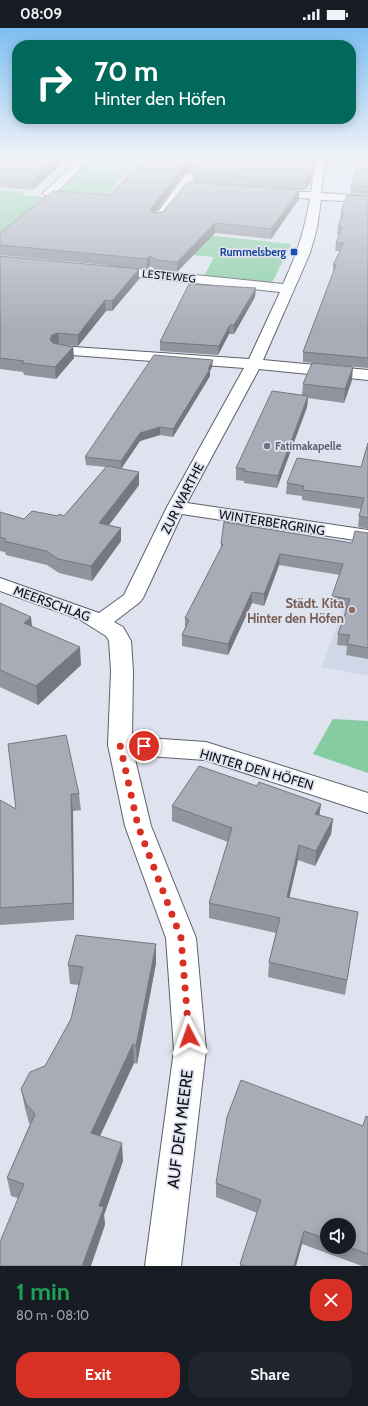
<!DOCTYPE html>
<html lang="en">
<head>
<meta charset="utf-8">
<style>
	body { margin:0; font-family:Cabin,sans-serif; background:#20242c; color:#f1f3f6; height:100vh; display:flex; flex-direction:column; font-size:15px; white-space:nowrap }
	* { box-sizing:border-box; margin:0 }
	p { font-size:13px; color:#9ea1a6 }
	.icon { flex:none; width:22px; height:22px; fill:none; stroke:currentColor; stroke-width:2; stroke-linecap:round; stroke-linejoin:round }
	.map { position:relative; height:1238px; overflow:hidden }
	.details { display:flex; flex-direction:column; background:#171b24; flex:1 }
	.details>* { flex:none }
	.banner { position:absolute; left:12px; top:12px; width:344px; height:84px; border-radius:16px; box-shadow:0 2px 10px #0003; background:#00695c; color:#fff; overflow:hidden }
	.buttons { position:absolute; left:320px; top:1190px; display:grid; gap:8px }
	.buttons a { display:grid; place-items:center; width:36px; height:36px; border-radius:50%; background:#171b24; box-shadow:0 2px 10px #0003; font-size:20px }
	.pin { position:absolute; display:grid; place-items:center; width:34px; height:34px; color:#fff; margin:-17px; border:2px solid #fff; border-radius:50%; box-shadow:0 1px 4px #0007 }
	.me { position:absolute; width:44px; margin:-22px; rotate:356deg; stroke-linejoin:round; filter:drop-shadow(0 0 3px #0008) }
	.turn { display:flex; align-items:center; gap:14px; height:84px; padding:0 16px; font-size:18px }
	.turn .icon { width:52px; height:52px; stroke-width:2.5 }
	.turn b { display:block; font-size:28px; line-height:34px }
	.round { display:grid; place-items:center; flex:none; width:42px; height:42px; border-radius:16px; background:#20242c }
	.overview { display:flex; align-items:center; justify-content:space-between; height:68px; padding:0 16px }
	h1 { font-size:24px; font-weight:700; line-height:30px; color:#1e9e55 }
	.action { display:flex; gap:8px; margin-top:auto; padding:8px 16px }
	.action a { flex:1; height:46px; border-radius:16px; background:#d93025; color:#fff; font-size:16px; font-weight:700; line-height:46px; text-align:center }
	.action a+a { background:#20242c; color:#f1f3f6 }
	.status { display:flex; justify-content:space-between; align-items:center; height:28px; padding:0 20px; background:#171b24; direction:ltr }
	.status svg { height:11px; fill:currentColor }
	.map>svg:first-child { display:block }
	.built { fill:#cfd7e9 }
	.green { fill:#85cda0 }
	.lines { fill:none; stroke-linecap:round; stroke-linejoin:round }
	.minor-casing { stroke:#5d616b; stroke-width:2 }
	.minor { fill:#fff; fill-rule:evenodd }
	.wall { fill:#91939d; fill-rule:evenodd }
	.shaded-wall { fill:#76787f }
	.building { fill:#a9abb6; stroke:#76787f }
	.route { stroke:#d93025; stroke-width:7; stroke-dasharray:0 12.6 }
	.transit-dot { fill:#1a4fb4; stroke:#dee3ef; stroke-width:1.5 }
	.worship-dot { fill:#6b7280; stroke:#dee3ef; stroke-width:1.5 }
	.education-dot { fill:#8d6e63; stroke:#dee3ef; stroke-width:1.5 }
	.labels { text-anchor:middle; dominant-baseline:central; stroke-width:3.5; stroke-linejoin:round; paint-order:stroke }
	.far-transit-label { font-size:11px; font-weight:bold; fill:#164399; stroke:#dee3ef; text-anchor:end }
	.far-street-label { font-size:11px; fill:#101115; stroke:#dee3ef }
	.far-worship-label { font-size:11px; font-weight:bold; fill:#5b616d; stroke:#dee3ef; text-anchor:start }
	.street-label { font-size:13px; fill:#101115; stroke:#dee3ef }
	.education-label { font-size:13px; font-weight:bold; fill:#785e54; stroke:#dee3ef; text-anchor:end }
	.near-street-label { font-size:16px; fill:#101115; stroke:#dee3ef }
</style>
</head>
<body>
<div class="status"><b>08:09</b><svg viewBox="0 0 49 12"><path d="M0 12V9h3v3zM5 12V6h3v6zM10 12V3h3v9zM15 12V0h3v12zM26 1h20v11H26zM47 4h2v5h-2z"/></svg></div>
<div class="map">
<svg width="368" height="1238" viewBox="0 0 368 1238">
	<rect width="100%" height="100%" fill="#dee3ef"/>
	<polygon class="built" points="350,517 368,520 368,648 322,639 342,583 330,580"/>
	<g class="green">
		<polygon points="99,130 137,133 105,169 60,164 59,162 89,133"/>
		<polygon points="0,162 25,164 22,167 50,170 0,214"/>
		<polygon points="122,198 291,216 273,253 267,256 204,248 214,229 129,221"/>
		<polygon points="333,691 368,693 368,745 313,726"/>
	</g>
	<g class="lines">
		<g class="minor-casing">
			<g id="minor">
				<polygon points="82,129 93,129 53,167 45,167 43,165 45,163"/>
				<polygon points="99,129 159,129 158,131 140,134 104,132"/>
				<path d="M316 129H326L321 165 368 168V174L321 172 317 200 310 225 263 332 368 342V352L259 341 187 475 368 502V514L182 486 143 570 140 574 114 594 123 599 131 613 133 643 132 709 206 714 368 765V785L205 732 134 727 151 798 196 910 206 1022 181 1238H145L174 1022 166 910 125 798 108 717 111 643 109 613 106 608 79 591 0 563V550L99 585 124 567 167 479 244 340 59 326 54 325 52 322 54 319 59 318 249 331 280 264 109 246 103 242 109 238 283 256C297 226 304 204 310 171L296 169 294 167 300 164H311Z"/>
				<polygon points="190,145 195,148 162,193 154,193 152,191 154,189 186,146"/>
			</g>
		</g>
		<use href="#minor" class="minor"/>
	</g>
	<g class="wall">
		<polygon points="0,129 69,129 33,162 0,159"/>
		<path d="M145 129H315L311 157 309 156 305 162H299V171L271 211 215 205 177 244 156 242 150 238 147 241 0 227V205L110 167ZM190 144 193 145V154L163 184 155 185 185 145Z"/>
		<polygon points="368,129 368,166 350,165 351,157"/>
		<polygon points="368,168 368,340 303,334 303,324 333,245 333,237 340,223 335,223 336,215 339,207 337,206 338,198 341,192 340,192 341,184"/>
		<polygon points="0,228 139,251 112,283 106,283 78,318 60,317 73,319 74,330 56,351 24,347 23,344 0,341"/>
		<polygon points="255,269 234,306 229,306 218,327 160,323 160,314"/>
		<polygon points="212,339 210,343 210,348 173,409 160,407 140,413 121,441 139,457 109,497 121,500 121,513 92,553 59,545 47,537 6,527 5,524 0,523 0,484 24,491 64,488 106,439 86,437 85,429"/>
		<polygon points="352,352 344,375 308,370 307,379 277,460 244,455 244,453 236,452 236,440 302,367 303,356"/>
		<polygon points="368,415 368,501 358,499 359,488 361,481 302,472 302,468 286,466 287,455 361,439"/>
		<polygon points="368,505 368,631 346,627 347,618 337,617 338,606 346,582 331,579 332,568 340,547 279,537 264,578 252,575 228,627 182,618 182,607 185,600 185,590 221,520 221,516 352,515"/>
		<polygon points="0,575 33,599 81,637 38,677 0,659"/>
		<polygon points="8,716 79,766 81,782 73,783 74,892 0,897 0,772 16,781"/>
		<polygon points="257,758 321,776 319,787 333,791 331,806 315,838 298,832 289,870 358,884 345,967 268,949 269,934 276,905 209,890 209,875 228,814 172,793 172,778"/>
		<polygon points="156,916 156,935 137,1036 134,1035 100,1108 123,1133 104,1187 105,1197 11,1168 7,1150 30,1096 29,1095 25,1080 21,1061 45,1038 71,991 79,957 70,956 68,937"/>
		<path d="M368 1089V1238H362L302 1216 296 1238H240L257 1185 216 1169V1155L363 1098ZM327 1197 349 1219H327Z"/>
	</g>
	<g class="shaded-wall">
		<polygon points="59,129 69,129 33,162 32,153"/>
		<polygon points="314,129 315,129 311,157 311,148"/>
		<polygon points="327,129 333,129 327,138"/>
		<polygon points="190,135 190,144 185,145 150,191 150,182 185,136"/>
		<polygon points="309,147 309,156 305,162 305,153"/>
		<polygon points="299,162 299,171 271,211 271,201"/>
		<polygon points="215,195 215,205 177,244 177,234"/>
		<polygon points="150,228 150,238 147,241 147,231"/>
		<polygon points="139,241 139,251 112,283 112,273"/>
		<polygon points="256,260 255,269 234,306 234,297"/>
		<polygon points="105,272 106,283 78,318 78,307"/>
		<polygon points="230,297 229,306 218,327 219,318"/>
		<polygon points="58,305 59,316 53,318 50,312 52,307"/>
		<polygon points="73,319 74,330 56,351 55,339"/>
		<polygon points="213,332 212,339 210,343 210,348 173,409 173,401"/>
		<polygon points="353,339 352,352 344,375 345,361"/>
		<polygon points="308,368 307,379 277,460 278,448"/>
		<polygon points="160,399 160,407 140,413 121,441 121,433 140,405"/>
		<polygon points="139,444 139,457 100,509 99,495"/>
		<polygon points="121,500 121,513 92,553 91,538"/>
		<polygon points="280,526 279,537 264,578 264,566"/>
		<polygon points="252,564 252,575 228,627 228,616"/>
		<polygon points="31,589 33,607 24,595"/>
		<polygon points="80,619 81,637 38,677 36,658"/>
		<polygon points="71,766 73,783 74,892 73,875"/>
		<polygon points="321,776 319,790 315,786"/>
		<polygon points="333,791 331,806 315,838 316,823"/>
		<polygon points="299,817 298,832 286,884 287,869"/>
		<polygon points="156,916 156,935 137,1036 136,1018"/>
		<polygon points="133,1016 134,1035 93,1123 91,1105"/>
		<polygon points="122,1115 123,1133 104,1187 105,1197 91,1238 82,1238 99,1178"/>
		<polygon points="304,1203 302,1216 296,1238 294,1238"/>
	</g>
	<g class="building">
		<polygon points="0,129 59,129 32,153 0,150"/>
		<polygon points="145,129 314,129 311,148 309,147 305,153 193,145 197,139 190,135 185,136 150,182 154,185 163,184 187,154 299,162 271,201 215,195 177,234 156,232 150,228 147,231 0,217 0,205 53,163 110,167"/>
		<polygon points="361,129 368,129 368,159 351,157"/>
		<polygon points="347,167 368,168 368,330 303,324 336,237 333,237 344,215 336,215 342,199 338,198 344,185 341,184"/>
		<polygon points="0,228 139,241 112,273 105,272 78,307 58,305 52,307 50,312 53,315 73,319 55,339 22,335 24,333 0,330"/>
		<polygon points="189,256 256,260 234,297 230,297 219,318 160,314"/>
		<polygon points="154,327 213,332 208,341 210,341 173,401 160,399 140,405 121,433 85,429"/>
		<polygon points="312,335 353,339 345,361 303,356"/>
		<polygon points="272,363 308,368 278,448 244,443 245,441 236,440"/>
		<polygon points="368,415 368,490 359,488 364,470 303,462 304,458 287,455 297,430 361,439"/>
		<polygon points="107,438 139,444 99,495 121,500 91,538 58,531 46,523 4,513 6,511 0,509 0,484 24,491 32,483 58,488 59,486 64,488"/>
		<polygon points="224,494 352,515 355,503 368,505 368,620 347,616 350,607 338,606 350,571 332,568 343,536 280,526 264,566 252,564 228,616 182,607 189,592 185,590 223,516 221,516"/>
		<polygon points="0,575 31,589 24,595 80,619 36,658 0,642"/>
		<polygon points="66,707 79,766 71,766 73,875 0,880 0,772 16,781 8,716"/>
		<polygon points="199,738 257,758 259,754 321,776 315,786 333,791 316,823 299,817 287,869 358,884 347,952 269,934 280,890 209,875 232,800 172,778"/>
		<polygon points="76,907 156,916 136,1018 133,1016 91,1105 122,1115 99,1178 104,1179 82,1238 0,1238 0,1214 24,1156 7,1150 35,1086 26,1076 21,1061 30,1044 45,1038 71,991 83,939 68,937"/>
		<polygon points="241,1052 363,1098 366,1088 368,1089 368,1226 349,1219 349,1197 327,1197 327,1211 304,1203 294,1238 244,1238 240,1236 261,1172 216,1155 227,1089"/>
	</g>
	<linearGradient id="sky" x2="0" y2="1"><stop stop-color="#7dbff0"/><stop offset="0.43" stop-color="#f0f2f8"/><stop offset="1" stop-color="#f0f2f8" stop-opacity="0"/></linearGradient>
	<rect width="368" height="302" fill="url(#sky)"/>
	<g class="lines">
		<polyline class="route" points="144,718 120,717 138,798 181,910 189,1008"/>
	</g>
	<rect class="transit-dot" x="290" y="220" width="8" height="8" rx="2"/>
	<circle class="worship-dot" cx="267" cy="418" r="4"/>
	<circle class="education-dot" cx="352" cy="582" r="4"/>
	<g class="labels">
		<g class="far-transit-label">
			<text x="286" y="224">Rummelsberg</text>
		</g>
		<g class="far-street-label">
			<text transform="translate(169 248) rotate(6)">LESTEWEG</text>
		</g>
		<g class="far-worship-label">
			<text x="275" y="418">Fatimakapelle</text>
		</g>
		<g class="street-label">
			<text transform="translate(182 470) rotate(-63)">ZUR WARTHE</text>
			<text transform="translate(272 494) rotate(9)">WINTERBERGRING</text>
			<text transform="translate(52 575) rotate(20)">MEERSCHLAG</text>
			<text transform="translate(257 741) rotate(16)">HINTER DEN HÖFEN</text>
		</g>
		<g class="education-label">
			<text x="344" y="575">Städt. Kita<tspan x="344" dy="15">Hinter den Höfen</tspan></text>
		</g>
		<g class="near-street-label">
			<text transform="translate(180 1101) rotate(-83)">AUF DEM MEERE</text>
		</g>
	</g>
</svg>
<div class="buttons">
<a><svg class="icon" aria-label="sound" viewBox="0 0 24 24"><path d="M4 9h4l5-4v14l-5-4H4zM17 9q2 3 0 6"/></svg></a>
</div>
<div class="pin" style="left:144px;top:718px;background:#d93025"><svg class="icon" aria-label="arrive" viewBox="0 0 24 24"><path d="M6 21V4h12l-3 4 3 4H6"/></svg></div>
<svg class="me" style="left:189px;top:1008px" viewBox="-20 -20 40 40"><path d="M0-17L14 15 0 8-14 15z" fill="#d93025" stroke="#fff" stroke-width="4"/></svg>
<div class="banner">
<div class="turn"><svg class="icon" aria-label="right" viewBox="0 0 24 24"><path d="M7 20v-9h11M14 6l5 5-5 5"/></svg><div><b>70 m</b>Hinter den Höfen</div></div>
</div>
</div>
<section class="details">
<div class="overview"><div><h1>1 min</h1><p>80 m · 08:10</p></div><a class="round" style="background:#d93025;color:#fff"><svg class="icon" aria-label="close" viewBox="0 0 24 24"><path d="M6 6l12 12M18 6L6 18"/></svg></a></div>
<div class="action"><a>Exit</a><a>Share</a></div>
</section>
</body>
</html>
